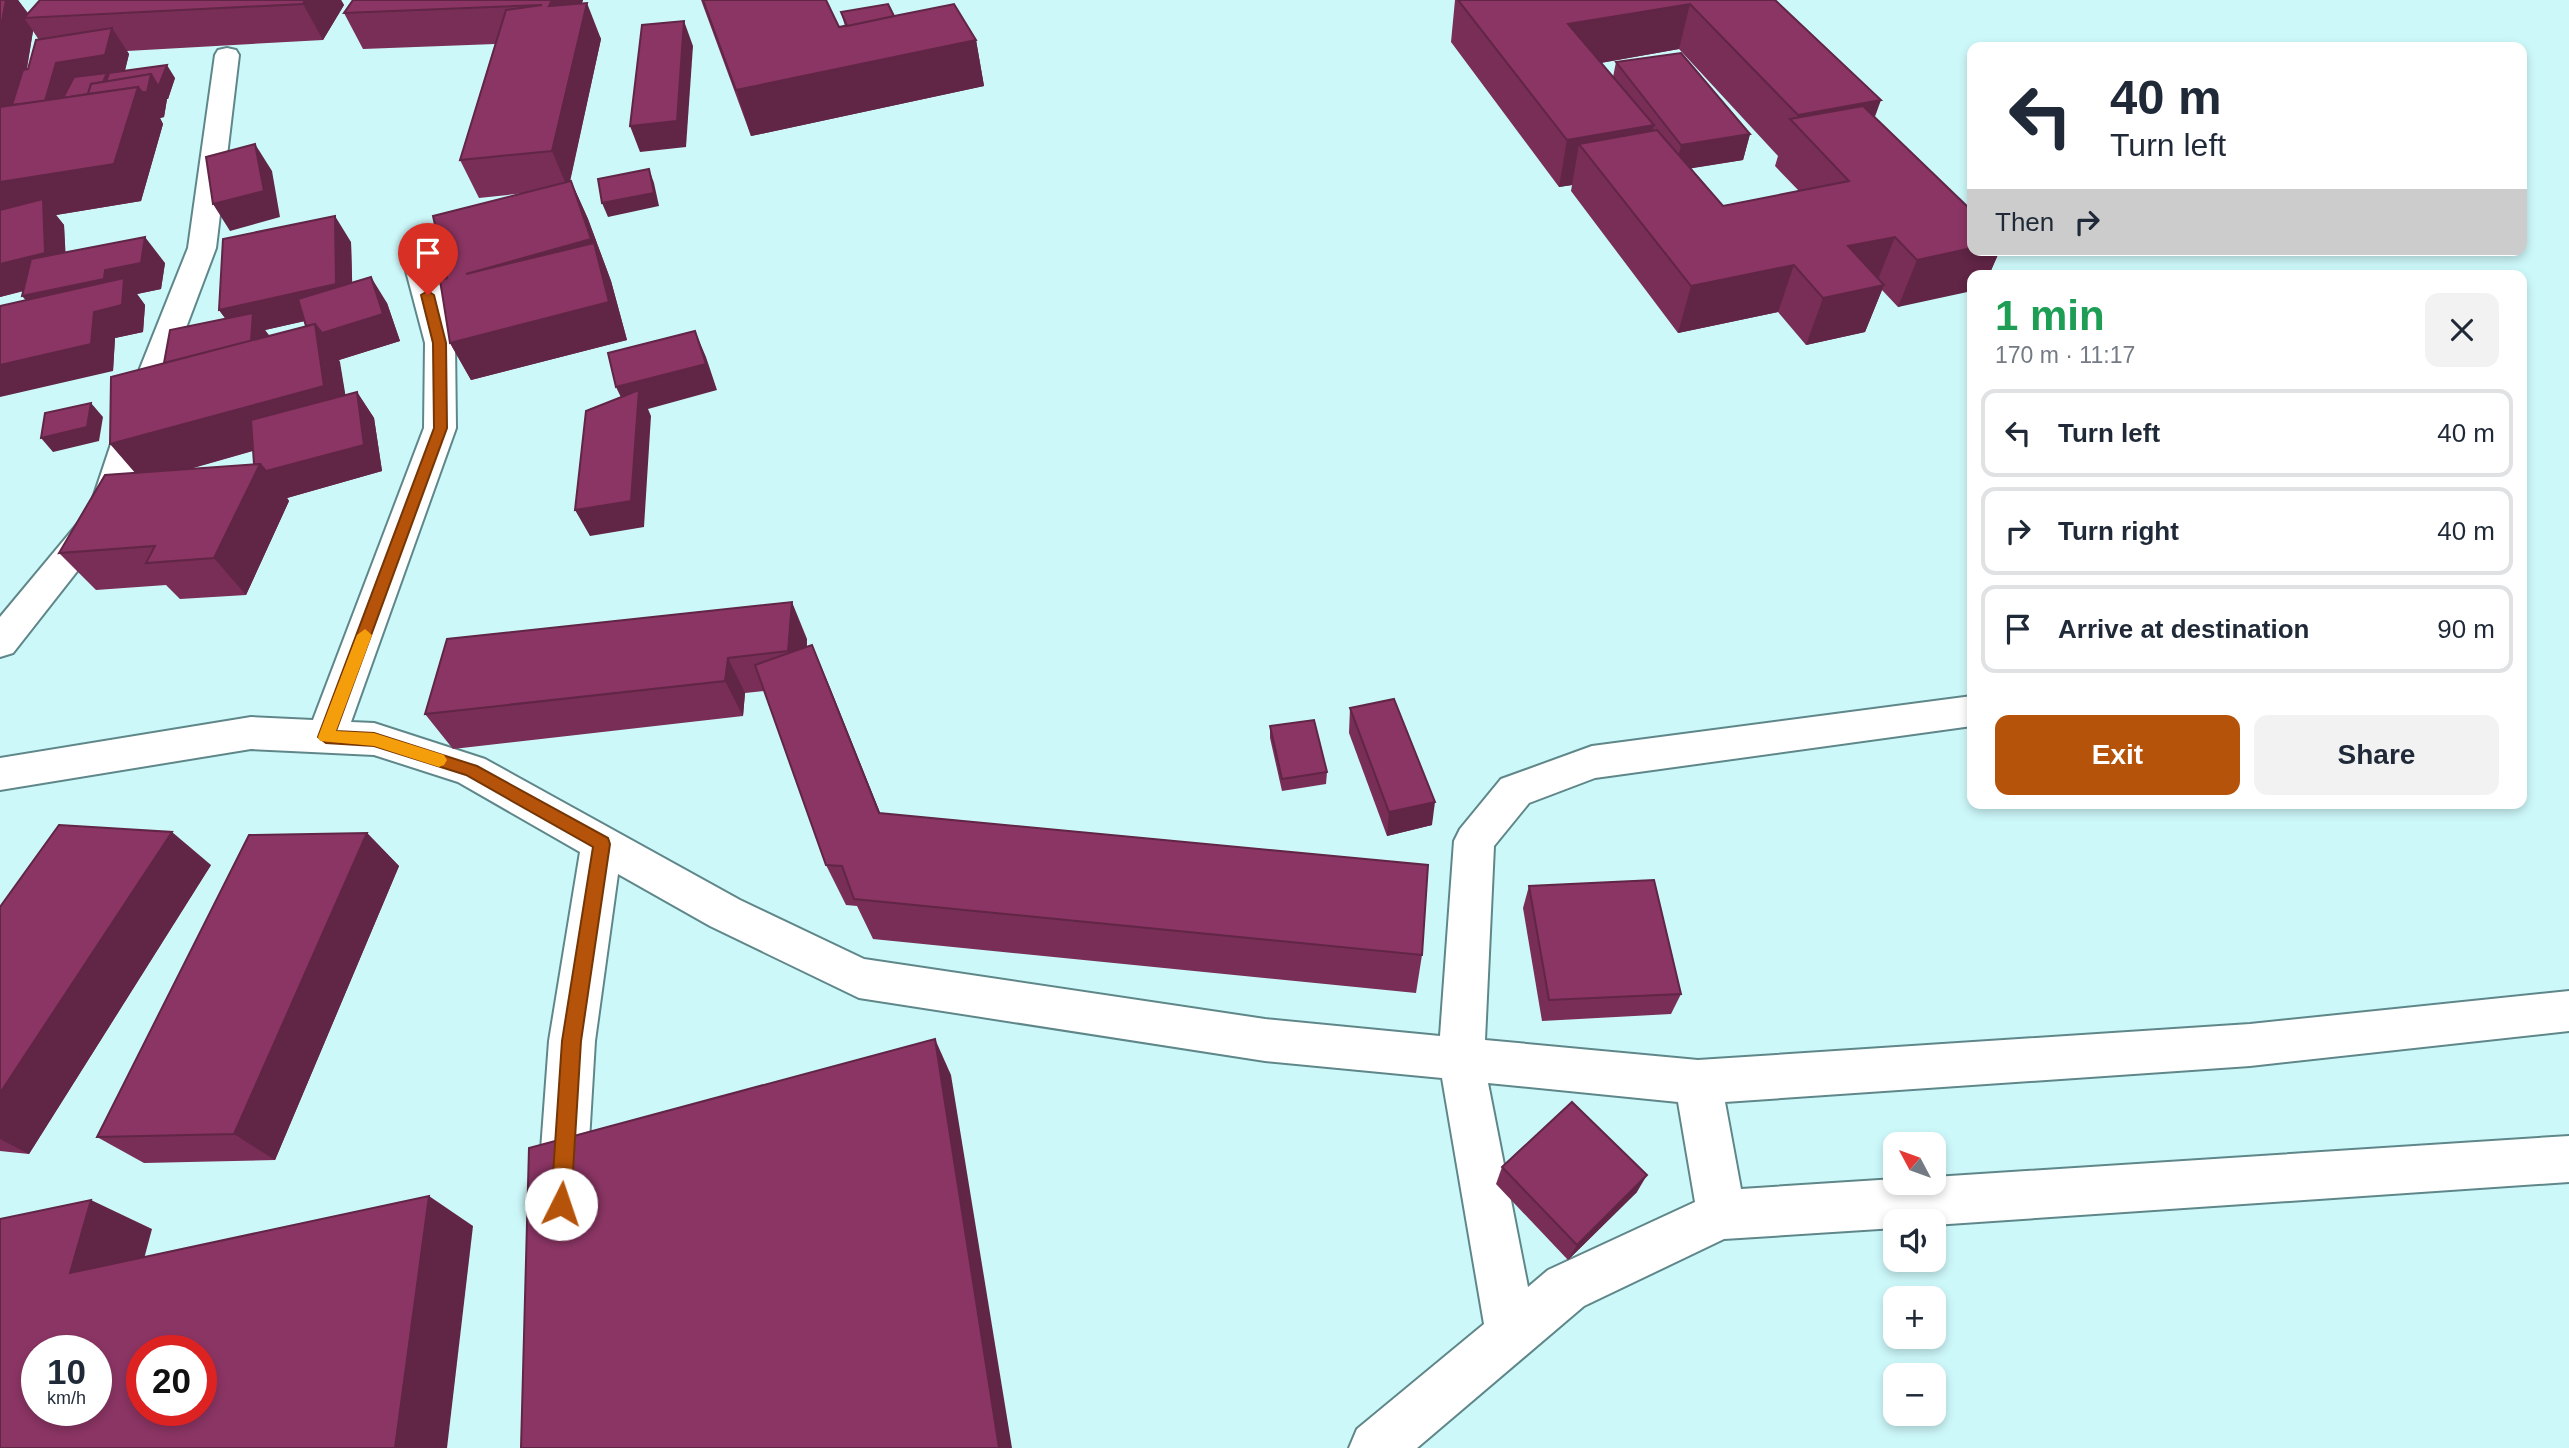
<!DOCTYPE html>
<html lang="en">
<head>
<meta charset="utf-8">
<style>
	body { margin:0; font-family:Helvetica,sans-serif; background:#f2f2f3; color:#1f2937; height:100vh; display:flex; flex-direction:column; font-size:26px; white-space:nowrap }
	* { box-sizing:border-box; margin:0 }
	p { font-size:23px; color:#747a83 }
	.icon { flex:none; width:38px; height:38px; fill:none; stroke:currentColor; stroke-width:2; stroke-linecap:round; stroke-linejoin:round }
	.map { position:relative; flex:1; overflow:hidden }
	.sheet { position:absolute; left:1967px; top:270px; width:560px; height:539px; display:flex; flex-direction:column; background:#fff; border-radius:14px; box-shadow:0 4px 10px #0003 }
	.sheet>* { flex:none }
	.banner { position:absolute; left:1967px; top:42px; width:560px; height:214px; border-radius:14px; box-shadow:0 4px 10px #0003; background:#fff; color:#1f2937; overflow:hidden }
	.needle { width:46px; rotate:311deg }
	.tools { position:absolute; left:1883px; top:1132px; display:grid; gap:14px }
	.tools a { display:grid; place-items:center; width:63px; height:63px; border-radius:14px; background:#fff; box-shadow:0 4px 10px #0003; font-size:35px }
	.speed { position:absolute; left:21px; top:1335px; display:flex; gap:14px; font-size:35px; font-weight:700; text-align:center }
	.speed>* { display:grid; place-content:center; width:91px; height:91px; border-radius:50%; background:#fff; box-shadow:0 4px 10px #0003; line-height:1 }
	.speed small { font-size:18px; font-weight:400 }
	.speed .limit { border:10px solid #d22; background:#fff; color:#111 }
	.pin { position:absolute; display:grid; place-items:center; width:60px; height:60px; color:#fff; margin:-72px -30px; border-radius:50% 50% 50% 0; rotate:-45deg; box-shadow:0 0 7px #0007 }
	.pin .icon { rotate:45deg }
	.me { position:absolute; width:77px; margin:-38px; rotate:4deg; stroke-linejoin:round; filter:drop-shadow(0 0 5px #0008) }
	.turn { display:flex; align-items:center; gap:24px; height:147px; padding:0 28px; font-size:32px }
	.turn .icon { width:91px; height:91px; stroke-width:2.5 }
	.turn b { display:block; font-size:49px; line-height:60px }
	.then { display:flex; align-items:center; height:66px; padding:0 28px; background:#0003; gap:14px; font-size:26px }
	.round { display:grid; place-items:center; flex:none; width:74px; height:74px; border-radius:14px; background:#f2f2f3 }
	.headline { display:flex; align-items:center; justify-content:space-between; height:119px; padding:0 28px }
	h1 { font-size:42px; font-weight:800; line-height:52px; color:#1e9e55 }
	.primary-button { display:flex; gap:14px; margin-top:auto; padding:14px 28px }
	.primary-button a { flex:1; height:80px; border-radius:14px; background:#b45309; color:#fff; font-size:28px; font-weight:800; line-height:80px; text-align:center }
	.primary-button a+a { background:#f2f2f3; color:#1f2937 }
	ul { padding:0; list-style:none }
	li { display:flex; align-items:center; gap:21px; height:88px; margin:0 14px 10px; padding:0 14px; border:4px solid #e0e1e3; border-radius:14px }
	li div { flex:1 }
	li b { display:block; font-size:26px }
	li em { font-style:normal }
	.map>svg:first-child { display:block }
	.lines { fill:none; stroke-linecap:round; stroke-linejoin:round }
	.minor-casing { stroke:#5f8789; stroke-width:4 }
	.minor { fill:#fff; fill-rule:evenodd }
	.wall { fill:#782e56; fill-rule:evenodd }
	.shaded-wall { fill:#612546 }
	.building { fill:#8b3564; stroke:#612546; stroke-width:2; fill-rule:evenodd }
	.route { fill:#b45309; stroke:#753606; stroke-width:2 }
	.slow { fill:#f59e0b }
</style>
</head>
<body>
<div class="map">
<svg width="2569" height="1448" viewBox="0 0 2569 1448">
	<rect width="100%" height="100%" fill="#cdf8fa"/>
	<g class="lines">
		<g class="minor-casing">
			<g id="minor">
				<polygon points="227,48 236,50 239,55 216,248 149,426 122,514 13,653 0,657 0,617 89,510 117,426 188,248 215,55 218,50"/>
				<path d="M421 262 431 265 436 271 455 343 456 428 351 722 374 723 485 759 740 900 864 959 1265 1019 1440 1036 1454 841 1460 829 1501 779 1592 746 1972 696V726L1595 778 1529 803 1494 846 1485 1040 1698 1060 2250 1024 2569 991V1031L2250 1066 1725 1102 1741 1189 1895 1179V1183H1934V1177L2569 1136V1182L1934 1225V1222H1895V1228L1724 1239 1584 1306 1417 1448H1349L1357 1429 1484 1324 1442 1078 1265 1061 859 998 710 926 618 874 595 1041 586 1191 579 1208 562 1215 545 1208 538 1191 549 1041 580 852 458 782 374 755 251 749 0 790V758L251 717 313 720 424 428 425 343 406 271 411 265ZM1488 1083 1678 1102 1695 1202 1548 1270 1528 1287Z"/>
			</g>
		</g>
		<use href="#minor" class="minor"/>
	</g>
	<g class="wall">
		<path d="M0 0H18L28 13 40 0H341L344 5 323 40 127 51 129 54 125 71 175 78 168 99H167L164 117 160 118 163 124 141 201 56 215 64 225 65 252 165 263 161 289 137 294 145 305 143 332 115 338 113 371 26 300 24 291 0 297ZM33 31 39 40 28 69H27Z"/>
		<polygon points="353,0 583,0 582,3 601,39 570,182 571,181 588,219 611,281 627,340 471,380 450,343 447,278 525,193 479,198 460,160 495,44 363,49 344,13"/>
		<polygon points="701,0 826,0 839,27 845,26 841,12 894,16 976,40 984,86 751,136"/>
		<path d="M1455 0H1775L1875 117 1972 250H2000L1989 275 1898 307 1882 290 1865 332 1806 345 1778 312 1678 333 1571 191 1572 185 1559 187 1451 42ZM1679 49 1778 156 1775 166 1799 191 1723 206 1691 168 1743 160 1750 134 1616 62 1613 77 1601 63Z"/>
		<path d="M351 242 352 282 387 303 400 341 339 360 345 395 357 392 374 418 382 471 287 498 289 501 246 595 180 599 166 585 96 590 59 553 135 472 164 363 226 319 219 310ZM305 321 306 326 269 336 265 330ZM253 451 254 464 190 469Z"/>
		<polygon points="807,639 807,647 812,645 880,813 1422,955 1416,993 873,939 857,906 846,905 826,865 764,691 745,693 743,716 453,749 425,714"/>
		<polygon points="1350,708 1432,825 1387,836 1349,733"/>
		<polygon points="1270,726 1327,772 1326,784 1282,791 1270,738"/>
		<polygon points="367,833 399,866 275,1160 144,1163 97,1137"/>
		<polygon points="211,865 29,1154 0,1151 0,907"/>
		<polygon points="1529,886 1681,994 1671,1014 1542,1021 1523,908"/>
		<polygon points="1502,1167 1637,1192 1568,1260 1496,1184"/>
	</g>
	<g class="shaded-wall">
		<polygon points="6,0 18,0 31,18 24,18 33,31 19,113 44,104 56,63 112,28 129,54 122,81 151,74 167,65 175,78 168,99 167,99 164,117 160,118 163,124 141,201 56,215 64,225 67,279 0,297 0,32"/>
		<polygon points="305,0 341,0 344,5 323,40 303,4"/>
		<polygon points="552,0 583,0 564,42 549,6"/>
		<polygon points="587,3 601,39 568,189 552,151"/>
		<polygon points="1690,4 1679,49 1560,70 1568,24"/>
		<polygon points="684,21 693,46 686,147 640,152 630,126"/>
		<polygon points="976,40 984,86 751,136 736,90"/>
		<polygon points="1881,100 1864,147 1795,125 1798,115"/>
		<polygon points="1654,125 1644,172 1579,144 1572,185 1559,187 1567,140"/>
		<polygon points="1750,134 1743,160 1675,171 1681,145"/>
		<polygon points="255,144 272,171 280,217 230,231 213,204"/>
		<polygon points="649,169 654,183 659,206 608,217 602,203"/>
		<polygon points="571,181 588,219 611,281 627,340 471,380 450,343 466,274"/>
		<polygon points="335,216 351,242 353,310 265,330 272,339 269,372 238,336 219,310"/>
		<polygon points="145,237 165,263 161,289 137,294 145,305 143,332 115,338 113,371 0,397 0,365 45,322 22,296 105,270"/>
		<polygon points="1895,237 1876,284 1848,246"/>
		<polygon points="1972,248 1972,250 2000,250 1989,275 1972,275 1972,291 1898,307 1917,260"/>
		<polygon points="1794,265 1778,312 1678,333 1691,286"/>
		<polygon points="371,277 387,303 400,341 339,360 340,362 350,423 143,482 110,444 315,324"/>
		<polygon points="1884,285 1865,332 1806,345 1823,298"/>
		<polygon points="695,331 706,357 717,390 648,409 651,416 644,527 590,536 575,510 629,414 616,387"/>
		<polygon points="357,392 374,418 382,471 287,498 289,501 246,595 214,558 260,464"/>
		<polygon points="91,403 103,417 99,441 53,452 41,438"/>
		<polygon points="792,602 807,639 803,687 788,651"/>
		<polygon points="812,645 831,690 897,855 879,813"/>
		<polygon points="728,658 745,693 743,716 725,681"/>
		<polygon points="1435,802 1432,825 1387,836 1389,812"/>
		<polygon points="172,832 211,865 29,1154 0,1139 0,1093"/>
		<polygon points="367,833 399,866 275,1160 234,1134"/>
		<polygon points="935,1039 951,1075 1012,1448 999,1448"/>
		<polygon points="1647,1175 1637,1192 1568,1260 1577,1245"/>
		<polygon points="429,1196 473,1226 447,1448 395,1448"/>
		<polygon points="91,1200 152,1229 133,1300 70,1273"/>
	</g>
	<g class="building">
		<polygon points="0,0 6,0 0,32"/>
		<polygon points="40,0 305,0 303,4 24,18"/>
		<polygon points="353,0 552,0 549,6 587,3 552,151 460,160 506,10 542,5 344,13"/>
		<polygon points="703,0 826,0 839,27 954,4 976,40 736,90"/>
		<polygon points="1458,0 1775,0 1881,100 1798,115 1690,4 1568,24 1654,125 1567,140"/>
		<polygon points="888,4 894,16 847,26 841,12"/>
		<polygon points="684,21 677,121 630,126 642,25"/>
		<polygon points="112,28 105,55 56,63 45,101 12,105 23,70 28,69 36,40"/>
		<polygon points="1681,53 1750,134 1681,145 1616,62"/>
		<polygon points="167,65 159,85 158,86 151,74 106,82 109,73"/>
		<polygon points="107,73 103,82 91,84 88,94 63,98 74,77"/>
		<polygon points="151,74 147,92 142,92 138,87 88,94 91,84"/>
		<polygon points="138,87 114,164 0,182 0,107"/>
		<polygon points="1863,106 1972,211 1972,248 1917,260 1895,237 1848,246 1884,285 1823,298 1794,265 1691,286 1579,144 1657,130 1723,206 1849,181 1790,119"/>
		<polygon points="255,144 264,191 213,204 206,157"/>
		<polygon points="649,169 654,193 602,203 598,179"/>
		<polygon points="571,181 591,239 466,274 594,243 609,302 450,343 440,280 447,278 433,216"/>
		<polygon points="43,199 45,253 0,264 0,210"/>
		<polygon points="335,216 336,284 219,310 223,239"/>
		<polygon points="145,237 141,263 105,270 104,279 22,296 31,259"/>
		<polygon points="371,277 383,314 322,333 315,324 306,326 298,299"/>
		<polygon points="124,278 122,305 94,312 91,344 0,365 0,306"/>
		<polygon points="253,313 251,341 164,363 170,330"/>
		<polygon points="315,324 324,386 110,444 111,377"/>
		<polygon points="695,331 706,364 616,387 608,353"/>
		<polygon points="639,390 631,501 575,510 586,411"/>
		<polygon points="357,392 364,445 266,471 260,464 254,464 251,420"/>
		<polygon points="91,403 87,427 41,438 45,413"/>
		<polygon points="260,464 214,558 146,563 155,546 59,553 105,475"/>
		<polygon points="792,602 788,651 728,658 725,681 425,714 447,639"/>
		<polygon points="812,645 879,813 1428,865 1422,955 854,899 842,866 826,865 755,665"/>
		<polygon points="1394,699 1435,802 1389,812 1350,708"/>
		<polygon points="1314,720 1327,772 1282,779 1270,726"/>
		<polygon points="59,825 172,832 0,1093 0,907"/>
		<polygon points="367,833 234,1134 97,1137 249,835"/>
		<polygon points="1654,880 1681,994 1549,1000 1529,886"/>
		<polygon points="935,1039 999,1448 521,1448 529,1148"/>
		<polygon points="1572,1102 1647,1175 1577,1245 1502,1167"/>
		<path d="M429 1196 395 1448H0V1219L91 1200 70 1273ZM37 1351H96V1410H37ZM142 1351H201V1410H142Z"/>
	</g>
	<polygon class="route" points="428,291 434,295 446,343 447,428 336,731 374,733 477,766 608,838 610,844 581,1041 571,1204 568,1211 561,1214 554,1211 551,1204 562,1041 593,847 466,775 374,746 326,743 318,737 434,428 433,343 421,295"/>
	<polygon class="slow" points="365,629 372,635 336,731 374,733 444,755 447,760 444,765 439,767 374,746 320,741 318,737 357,635"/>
</svg>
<div class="tools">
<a><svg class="needle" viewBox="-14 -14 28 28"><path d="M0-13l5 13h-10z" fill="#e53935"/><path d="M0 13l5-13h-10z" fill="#747a83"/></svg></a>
<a><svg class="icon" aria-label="sound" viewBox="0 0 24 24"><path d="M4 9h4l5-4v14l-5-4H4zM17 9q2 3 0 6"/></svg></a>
<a>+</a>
<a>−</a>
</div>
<div class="speed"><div>10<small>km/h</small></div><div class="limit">20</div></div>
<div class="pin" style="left:428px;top:295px;background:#d93025"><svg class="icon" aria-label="arrive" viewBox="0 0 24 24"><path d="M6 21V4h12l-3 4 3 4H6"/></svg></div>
<svg class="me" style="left:561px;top:1204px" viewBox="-20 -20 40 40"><circle r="19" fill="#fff"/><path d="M0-13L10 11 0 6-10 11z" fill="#b45309"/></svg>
<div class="banner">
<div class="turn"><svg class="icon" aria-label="left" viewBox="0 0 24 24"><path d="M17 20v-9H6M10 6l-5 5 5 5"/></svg><div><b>40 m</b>Turn left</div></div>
<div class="then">Then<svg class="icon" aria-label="right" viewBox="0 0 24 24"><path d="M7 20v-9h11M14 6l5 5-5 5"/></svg></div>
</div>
<section class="sheet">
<div class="headline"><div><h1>1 min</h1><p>170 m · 11:17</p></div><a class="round"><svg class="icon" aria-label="close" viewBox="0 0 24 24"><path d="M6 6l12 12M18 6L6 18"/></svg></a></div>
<ul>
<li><svg class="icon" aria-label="left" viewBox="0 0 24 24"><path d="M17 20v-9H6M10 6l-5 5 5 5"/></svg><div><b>Turn left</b></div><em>40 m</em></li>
<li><svg class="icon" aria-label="right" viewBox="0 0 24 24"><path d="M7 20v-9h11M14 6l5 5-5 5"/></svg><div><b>Turn right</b></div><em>40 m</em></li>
<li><svg class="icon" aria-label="arrive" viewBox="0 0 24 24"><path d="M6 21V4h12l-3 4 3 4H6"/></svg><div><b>Arrive at destination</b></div><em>90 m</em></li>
</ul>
<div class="primary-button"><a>Exit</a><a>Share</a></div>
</section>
</div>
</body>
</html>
